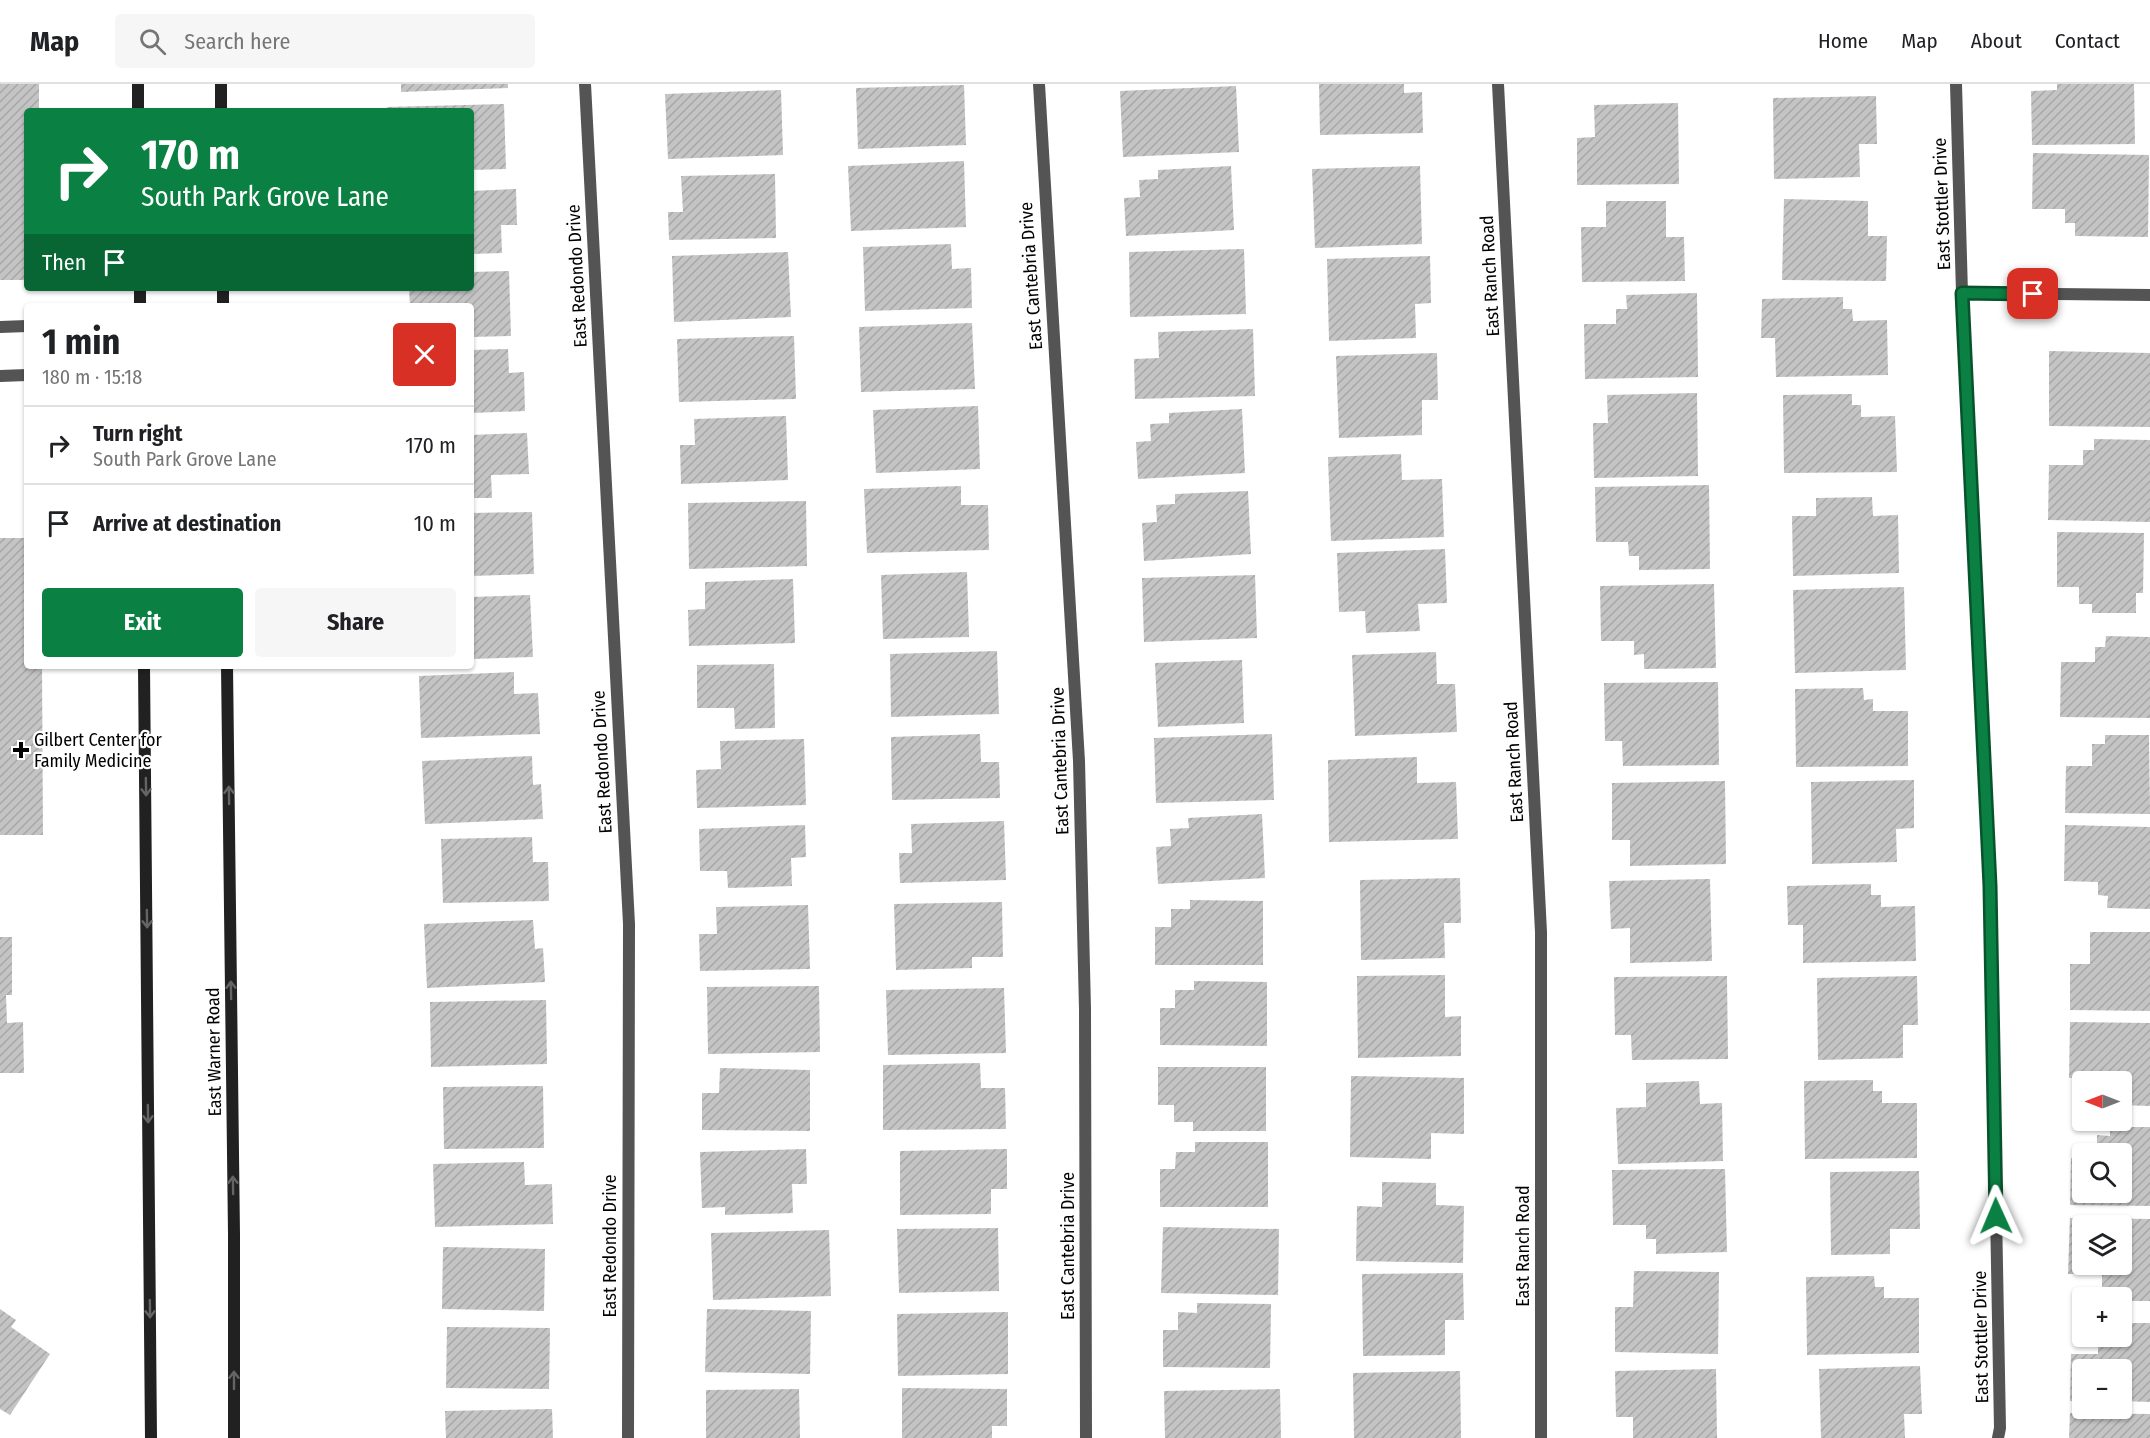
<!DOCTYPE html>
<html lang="en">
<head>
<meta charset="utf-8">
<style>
	body { margin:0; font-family:"Fira Sans Condensed",sans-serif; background:#f6f6f6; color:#202124; height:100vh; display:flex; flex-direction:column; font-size:22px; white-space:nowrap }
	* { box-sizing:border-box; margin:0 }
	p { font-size:20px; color:#757577 }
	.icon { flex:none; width:33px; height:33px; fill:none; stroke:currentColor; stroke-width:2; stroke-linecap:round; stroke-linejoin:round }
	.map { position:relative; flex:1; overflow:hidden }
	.sheet { position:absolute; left:24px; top:219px; width:450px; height:366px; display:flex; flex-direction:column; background:#fff; border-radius:6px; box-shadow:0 2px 4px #0004 }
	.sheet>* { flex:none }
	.hud { position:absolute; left:24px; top:24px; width:450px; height:183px; border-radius:6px; box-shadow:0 2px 4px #0004; background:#0b8043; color:#fff; overflow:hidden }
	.needle { width:39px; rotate:270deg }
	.controls { position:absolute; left:2072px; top:987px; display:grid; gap:12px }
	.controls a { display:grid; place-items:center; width:60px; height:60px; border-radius:6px; background:#fff; box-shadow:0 2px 4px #0004; font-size:30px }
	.pin { position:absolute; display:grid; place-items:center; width:51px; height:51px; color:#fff; margin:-26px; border-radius:12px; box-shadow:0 3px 9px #0006 }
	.me { position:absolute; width:66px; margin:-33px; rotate:359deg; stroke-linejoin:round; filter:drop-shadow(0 0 4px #0008) }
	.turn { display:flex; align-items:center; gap:21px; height:126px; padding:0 18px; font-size:27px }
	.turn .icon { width:78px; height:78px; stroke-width:2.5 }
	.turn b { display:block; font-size:42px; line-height:51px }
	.then { display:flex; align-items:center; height:57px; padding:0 18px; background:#0003; gap:12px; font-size:22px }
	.round { display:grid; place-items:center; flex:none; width:63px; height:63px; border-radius:6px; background:#f6f6f6 }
	.summary { display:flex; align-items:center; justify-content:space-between; height:102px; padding:0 18px }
	h1 { font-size:36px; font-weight:700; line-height:45px }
	.primary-button { display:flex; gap:12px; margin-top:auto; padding:12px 18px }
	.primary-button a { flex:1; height:69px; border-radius:6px; background:#0b8043; color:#fff; font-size:24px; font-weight:700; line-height:69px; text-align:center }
	.primary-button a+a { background:#f6f6f6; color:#202124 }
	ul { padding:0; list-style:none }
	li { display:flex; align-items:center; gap:18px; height:78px; padding:0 18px; border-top:2px solid #e0e0e0 }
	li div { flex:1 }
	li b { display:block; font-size:22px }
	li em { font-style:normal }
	header { display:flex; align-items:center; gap:36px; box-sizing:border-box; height:84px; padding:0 30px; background:#fff; border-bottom:2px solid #e0e0e0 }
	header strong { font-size:28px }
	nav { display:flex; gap:33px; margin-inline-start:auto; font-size:21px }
	.search { width:420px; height:54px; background:#f6f6f6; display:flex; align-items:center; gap:15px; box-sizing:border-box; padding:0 21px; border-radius:6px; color:#757577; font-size:22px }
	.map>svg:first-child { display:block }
	.building { fill:url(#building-hatch); fill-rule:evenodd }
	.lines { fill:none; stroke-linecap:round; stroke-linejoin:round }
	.service { stroke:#545454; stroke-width:12 }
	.minor { stroke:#545454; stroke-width:12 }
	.secondary { stroke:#212121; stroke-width:12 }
	.oneway { stroke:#646464 }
	.route-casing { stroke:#07532c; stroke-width:15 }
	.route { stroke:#0b8043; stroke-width:10 }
	.poi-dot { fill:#000; stroke:#fff; stroke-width:2 }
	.labels { text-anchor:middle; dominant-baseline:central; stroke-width:4.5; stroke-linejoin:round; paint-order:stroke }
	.street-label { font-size:18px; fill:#000; stroke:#fff }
	.poi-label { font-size:18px; fill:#000; stroke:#fff; text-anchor:start }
</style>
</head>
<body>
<header>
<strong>Map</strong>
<div class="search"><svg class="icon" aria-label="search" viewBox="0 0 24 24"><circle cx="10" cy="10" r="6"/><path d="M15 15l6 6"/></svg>Search here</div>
<nav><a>Home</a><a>Map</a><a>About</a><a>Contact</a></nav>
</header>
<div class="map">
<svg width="2150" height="1354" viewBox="0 0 2150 1354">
	<defs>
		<pattern id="building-hatch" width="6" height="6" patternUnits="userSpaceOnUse" patternTransform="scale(1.5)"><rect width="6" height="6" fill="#c4c4c4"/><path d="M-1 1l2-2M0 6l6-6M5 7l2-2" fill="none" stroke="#a7a7a7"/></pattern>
	</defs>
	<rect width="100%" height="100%" fill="#fff"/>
	<g class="building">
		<polygon points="0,0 39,0 39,27 27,27 27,196 0,196"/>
		<polygon points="401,0 508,0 508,4 401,8"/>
		<polygon points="1319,0 1404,0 1404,9 1422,8 1423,49 1320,51"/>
		<polygon points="2057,0 2134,0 2135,60 2032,61 2031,7 2057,6"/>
		<polygon points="964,1 966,61 858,65 856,4"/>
		<polygon points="1236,2 1239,68 1123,73 1120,7"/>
		<polygon points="781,6 783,71 668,75 665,10"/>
		<polygon points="1876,12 1877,60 1859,60 1860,93 1774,95 1773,14"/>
		<polygon points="1678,19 1679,100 1577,101 1577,54 1595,53 1594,21"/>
		<polygon points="504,20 506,85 471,86 471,27 387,27 387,23"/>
		<polygon points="2033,69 2149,71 2148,153 2075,152 2075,139 2065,139 2065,125 2032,125"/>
		<polygon points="964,77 966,143 851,147 848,82"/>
		<polygon points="1231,82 1234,146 1126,152 1124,114 1140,113 1139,96 1158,95 1158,86"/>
		<polygon points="1420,82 1422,160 1315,164 1312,85"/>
		<polygon points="775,90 776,154 669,156 668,128 683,128 681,92"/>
		<polygon points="516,105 517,141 501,141 502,169 471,170 471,107"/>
		<polygon points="1784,115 1868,117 1868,152 1887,152 1886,197 1782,196"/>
		<polygon points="1606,117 1666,117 1666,153 1684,153 1685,197 1582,198 1581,143 1606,143"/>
		<polygon points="951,160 952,185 971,184 972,224 865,227 863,163"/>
		<polygon points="1244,165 1246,230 1130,233 1129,168"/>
		<polygon points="788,168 791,233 674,238 672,172"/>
		<polygon points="1430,172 1431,219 1415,220 1416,254 1329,257 1327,175"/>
		<polygon points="509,187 511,252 471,253 471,222 410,222 409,204 471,204 471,188"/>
		<polygon points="1697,209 1698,293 1585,295 1584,240 1616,240 1616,225 1627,225 1626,211"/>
		<polygon points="1843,213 1843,225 1852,225 1853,237 1887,236 1888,291 1776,293 1775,254 1761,254 1762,215"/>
		<polygon points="972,239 975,305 861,308 859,243"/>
		<polygon points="1253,245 1255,312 1135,315 1134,275 1159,274 1158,248"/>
		<polygon points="794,252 796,315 679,318 677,255"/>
		<polygon points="508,265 509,289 524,288 525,327 471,329 471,266"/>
		<polygon points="2049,267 2150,269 2150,343 2049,342"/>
		<polygon points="1437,269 1438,316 1422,316 1422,351 1339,354 1336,272"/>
		<polygon points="1697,309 1698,392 1594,394 1593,339 1608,339 1607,311"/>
		<polygon points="1852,310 1852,321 1861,321 1861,333 1895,332 1897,388 1784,389 1783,311"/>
		<polygon points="978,322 980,385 876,389 873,326"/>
		<polygon points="1242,325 1245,389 1138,395 1136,358 1151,357 1150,340 1169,339 1169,329"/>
		<polygon points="786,332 788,396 681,400 680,361 695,361 694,335"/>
		<polygon points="527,349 529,390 491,391 492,414 471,414 471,351"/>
		<polygon points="2094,355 2150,356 2150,438 2048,436 2049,381 2083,381 2083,366 2094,366"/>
		<polygon points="1401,370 1402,396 1442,395 1444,453 1331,457 1328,373"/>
		<polygon points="1709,401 1710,485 1639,486 1639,472 1629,472 1628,458 1596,458 1595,403"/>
		<polygon points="961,402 961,421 988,421 989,466 867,469 864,405"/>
		<polygon points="1248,407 1251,470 1144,477 1142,439 1157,438 1156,421 1175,420 1175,410"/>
		<polygon points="1872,413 1873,432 1898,431 1899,489 1793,492 1792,432 1816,432 1816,414"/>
		<polygon points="806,417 807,482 689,485 688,419"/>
		<polygon points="532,428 534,490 471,492 471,429"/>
		<polygon points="2057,448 2144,449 2143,509 2136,509 2136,529 2092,529 2092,520 2079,520 2079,503 2057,503"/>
		<polygon points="0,454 27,454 27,582 42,582 43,751 0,751"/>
		<polygon points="1445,465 1447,519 1418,520 1420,547 1366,549 1365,527 1339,528 1337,469"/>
		<polygon points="967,488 969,553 883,555 881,491"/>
		<polygon points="1255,491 1257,554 1144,558 1142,494"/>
		<polygon points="793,495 795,559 689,562 688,526 705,525 705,498"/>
		<polygon points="1714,500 1716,584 1644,585 1644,570 1634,571 1634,557 1601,557 1600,502"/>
		<polygon points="1904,503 1906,586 1795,589 1793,506"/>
		<polygon points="530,511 533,573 471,575 471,513"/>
		<polygon points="2106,552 2150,553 2150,634 2060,633 2061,578 2095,578 2095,563 2105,563"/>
		<polygon points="997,567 999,630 891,633 890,570"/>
		<polygon points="1436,568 1437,600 1455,600 1457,648 1355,652 1352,571"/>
		<polygon points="1242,576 1244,639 1158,643 1155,579"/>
		<polygon points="774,580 775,644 735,645 734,624 697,624 697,581"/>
		<polygon points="514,588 514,610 538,609 540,650 421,654 419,592"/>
		<polygon points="1718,598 1719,681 1623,682 1622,657 1605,657 1604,599"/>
		<polygon points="1863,604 1864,616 1873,615 1873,627 1908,627 1908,682 1796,683 1795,605"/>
		<polygon points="980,650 981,678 999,678 1000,714 892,716 891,653"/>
		<polygon points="1272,650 1274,716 1156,719 1154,654"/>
		<polygon points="2105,651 2149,651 2150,730 2065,729 2066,682 2092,682 2092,660 2105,660"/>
		<polygon points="804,655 806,721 697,724 696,686 721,685 720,657"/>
		<polygon points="532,672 533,701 541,700 543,735 425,740 422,677"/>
		<polygon points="1417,673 1417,699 1456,698 1458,755 1329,758 1328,676"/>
		<polygon points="1914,696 1914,744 1896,745 1897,778 1812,780 1811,698"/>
		<polygon points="1725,697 1726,780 1630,782 1630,756 1612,756 1612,699"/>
		<polygon points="1262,730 1265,794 1158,800 1156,763 1171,762 1170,745 1189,744 1188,734"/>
		<polygon points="1004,737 1006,796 900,799 899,769 912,769 911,740"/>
		<polygon points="805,741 806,773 791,774 792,802 728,804 727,787 700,787 699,745"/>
		<polygon points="2065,741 2150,743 2150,825 2107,824 2108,812 2098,811 2098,798 2064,797"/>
		<polygon points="532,753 533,778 548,778 549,817 443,819 441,755"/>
		<polygon points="1460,794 1461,839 1444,839 1445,874 1361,876 1360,796"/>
		<polygon points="1710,795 1712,877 1630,879 1630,844 1611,845 1609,797"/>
		<polygon points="1871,800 1871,811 1881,811 1881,823 1915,822 1916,877 1803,879 1803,841 1788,841 1787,802"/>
		<polygon points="1190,816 1263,817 1263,881 1155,881 1155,843 1171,843 1171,825 1190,825"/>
		<polygon points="1002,818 1003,873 972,873 972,884 896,886 894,820"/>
		<polygon points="808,821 810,885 700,887 699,850 717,850 716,823"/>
		<polygon points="533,836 535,865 543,864 545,898 427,904 424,840"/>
		<polygon points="2090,848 2150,848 2150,927 2070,926 2070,880 2090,880"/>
		<polygon points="0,853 12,853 12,911 6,911 7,939 23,938 24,989 0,989"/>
		<polygon points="1445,891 1445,933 1461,932 1461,972 1358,974 1357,892"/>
		<polygon points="1727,892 1728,975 1632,976 1631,951 1615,951 1614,893"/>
		<polygon points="1917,892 1918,941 1903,941 1903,974 1818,976 1817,894"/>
		<polygon points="1194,897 1267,898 1267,962 1160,961 1160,924 1175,924 1175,906 1194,906"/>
		<polygon points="819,902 820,968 708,970 707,903"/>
		<polygon points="1004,904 1006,969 888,971 886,906"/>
		<polygon points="546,916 547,980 431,983 430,918"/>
		<polygon points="2070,938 2150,939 2150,1022 2121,1021 2121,998 2103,998 2103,994 2069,994"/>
		<polygon points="980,979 981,1004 1005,1004 1006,1045 883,1046 883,981"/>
		<polygon points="1158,983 1266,983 1266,1047 1193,1047 1193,1038 1174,1038 1174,1021 1158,1021"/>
		<polygon points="720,984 810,986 810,1047 702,1046 702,1009 719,1009"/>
		<polygon points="1351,992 1464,994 1464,1050 1431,1049 1431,1075 1350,1073"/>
		<polygon points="1873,996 1873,1007 1882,1007 1882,1019 1917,1019 1917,1074 1805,1075 1804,997"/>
		<polygon points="1699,997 1700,1020 1722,1019 1723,1077 1618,1080 1616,1024 1646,1023 1646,999"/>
		<polygon points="543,1002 544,1064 444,1065 443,1003"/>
		<polygon points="2110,1043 2150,1043 2150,1122 2070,1121 2071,1074 2082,1074 2082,1108 2121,1108 2121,1070 2097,1070 2097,1051 2110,1052"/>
		<polygon points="1195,1058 1268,1058 1268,1123 1160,1123 1160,1085 1175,1085 1176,1068 1195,1068"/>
		<polygon points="806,1065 807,1100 792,1100 793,1129 725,1131 725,1123 702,1124 700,1068"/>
		<polygon points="1007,1065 1007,1105 991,1105 991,1130 900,1131 900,1067"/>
		<polygon points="524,1078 525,1101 552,1100 553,1140 435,1143 433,1080"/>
		<polygon points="1725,1085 1727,1168 1656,1170 1656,1155 1646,1155 1646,1141 1613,1141 1612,1086"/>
		<polygon points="1919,1087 1920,1145 1890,1145 1890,1170 1831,1171 1830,1088"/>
		<polygon points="1382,1098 1436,1099 1436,1121 1464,1122 1463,1179 1356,1177 1357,1122 1382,1123"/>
		<path d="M2070 1134 2150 1135V1217H2121V1214H2112V1204H2102V1190H2068ZM2082 1142H2121V1180H2082Z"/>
		<polygon points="1163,1143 1279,1145 1278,1211 1161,1209"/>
		<polygon points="998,1144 999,1207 899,1209 897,1145"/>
		<polygon points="829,1146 831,1212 713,1216 711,1149"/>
		<polygon points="443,1163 545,1165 544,1227 442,1225"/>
		<polygon points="1634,1187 1719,1188 1718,1270 1615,1268 1615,1223 1633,1223"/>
		<polygon points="1463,1189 1464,1236 1445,1236 1445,1271 1363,1272 1362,1190"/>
		<polygon points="1874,1192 1875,1203 1884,1203 1884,1214 1919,1214 1919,1269 1807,1271 1806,1193"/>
		<polygon points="1197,1219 1271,1220 1270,1284 1163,1283 1163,1246 1178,1246 1178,1228 1197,1229"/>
		<polygon points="0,1225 16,1236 11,1243 50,1270 10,1331 0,1325"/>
		<polygon points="707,1225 811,1227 810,1290 705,1288"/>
		<polygon points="1008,1228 1008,1290 898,1292 897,1230"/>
		<polygon points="2121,1239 2150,1239 2150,1318 2121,1317 2121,1286 2082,1286 2082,1317 2070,1317 2071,1270 2098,1270 2098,1252 2121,1252"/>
		<polygon points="447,1243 550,1244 549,1305 446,1304"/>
		<polygon points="1920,1282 1922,1330 1904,1330 1905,1354 1821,1354 1819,1285"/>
		<polygon points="1716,1285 1717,1354 1633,1354 1633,1333 1616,1333 1615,1287"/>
		<polygon points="1460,1287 1461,1354 1354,1354 1353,1289"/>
		<polygon points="902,1304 1007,1305 1007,1342 992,1342 992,1354 902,1354"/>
		<polygon points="799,1305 800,1354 706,1354 706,1306"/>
		<polygon points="1280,1305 1281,1354 1165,1354 1164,1307"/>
		<polygon points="552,1325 553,1354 446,1354 445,1327"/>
		<polygon points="2070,1329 2150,1330 2150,1354 2069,1354"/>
	</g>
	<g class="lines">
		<g class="service">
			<polyline points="0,243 27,242"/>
			<polyline points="0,292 27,291"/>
		</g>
		<g class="minor">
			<polyline points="585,0 629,840 628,1354"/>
			<polyline points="1039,0 1079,677 1085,925 1086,1354"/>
			<polyline points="1498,0 1541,848 1541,1354"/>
			<polyline points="1956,0 1962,209 1990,802 2000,1344 1998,1354"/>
			<polyline points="1962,209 2150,211"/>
		</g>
		<g class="secondary">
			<polyline points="138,0 138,27"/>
			<polyline points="221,0 221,27"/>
			<polyline points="140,204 140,222"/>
			<polyline points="223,204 223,222"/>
			<polyline points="144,582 151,1354"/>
			<polyline points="227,582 234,1150 234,1354"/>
		</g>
	</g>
	<defs><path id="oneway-shaft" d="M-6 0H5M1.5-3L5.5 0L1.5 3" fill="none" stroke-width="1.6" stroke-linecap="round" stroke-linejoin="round" transform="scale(1.5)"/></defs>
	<g class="oneway">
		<use href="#oneway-shaft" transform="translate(146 703) rotate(89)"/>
		<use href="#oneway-shaft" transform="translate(229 711) rotate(-91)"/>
		<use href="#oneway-shaft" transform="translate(147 835) rotate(89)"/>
		<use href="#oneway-shaft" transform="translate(231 906) rotate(-91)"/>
		<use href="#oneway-shaft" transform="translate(148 1030) rotate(89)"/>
		<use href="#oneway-shaft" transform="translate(233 1101) rotate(-91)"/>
		<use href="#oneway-shaft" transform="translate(150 1225) rotate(89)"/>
		<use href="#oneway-shaft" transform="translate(234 1296) rotate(-90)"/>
	</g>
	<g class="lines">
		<g class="route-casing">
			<polyline id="route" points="1996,1132 1990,802 1962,209 2033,210"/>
		</g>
		<use href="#route" class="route"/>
	</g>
	<path class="poi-dot" d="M18 657h6v6h6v6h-6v6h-6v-6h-6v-6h6z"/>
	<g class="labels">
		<g class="street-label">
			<text transform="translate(1942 120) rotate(-92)">East Stottler Drive</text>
			<text transform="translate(577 192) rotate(-93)">East Redondo Drive</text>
			<text transform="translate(1031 192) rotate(-94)">East Cantebria Drive</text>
			<text transform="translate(1490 192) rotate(-93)">East Ranch Road</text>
			<text transform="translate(1060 677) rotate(-92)">East Cantebria Drive</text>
			<text transform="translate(602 678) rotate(-93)">East Redondo Drive</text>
			<text transform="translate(1514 678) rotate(-93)">East Ranch Road</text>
			<text transform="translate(214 968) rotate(-91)">East Warner Road</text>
			<text transform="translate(610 1162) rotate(-90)">East Redondo Drive</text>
			<text transform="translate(1068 1162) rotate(-90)">East Cantebria Drive</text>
			<text transform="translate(1523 1162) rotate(-90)">East Ranch Road</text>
			<text transform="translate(1981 1253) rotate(-91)">East Stottler Drive</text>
		</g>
		<g class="poi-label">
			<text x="34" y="656">Gilbert Center for<tspan x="34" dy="21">Family Medicine</tspan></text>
		</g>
	</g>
</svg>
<div class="controls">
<a><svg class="needle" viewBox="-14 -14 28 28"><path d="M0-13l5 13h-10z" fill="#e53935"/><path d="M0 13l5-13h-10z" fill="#757577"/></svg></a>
<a><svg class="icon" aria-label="search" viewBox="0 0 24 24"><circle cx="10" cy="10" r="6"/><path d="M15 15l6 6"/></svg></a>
<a><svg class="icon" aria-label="layers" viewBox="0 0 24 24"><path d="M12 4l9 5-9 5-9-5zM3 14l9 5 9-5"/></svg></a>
<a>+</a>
<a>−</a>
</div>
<div class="pin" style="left:2033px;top:210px;background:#d93025"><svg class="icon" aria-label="arrive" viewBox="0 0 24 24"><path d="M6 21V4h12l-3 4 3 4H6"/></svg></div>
<svg class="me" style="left:1996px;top:1132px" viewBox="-20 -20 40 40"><path d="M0-17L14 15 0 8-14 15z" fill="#0b8043" stroke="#fff" stroke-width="4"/></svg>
<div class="hud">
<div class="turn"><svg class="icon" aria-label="right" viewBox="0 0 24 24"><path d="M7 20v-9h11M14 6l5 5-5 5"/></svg><div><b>170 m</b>South Park Grove Lane</div></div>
<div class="then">Then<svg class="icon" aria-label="arrive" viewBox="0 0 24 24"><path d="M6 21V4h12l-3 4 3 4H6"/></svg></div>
</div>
<section class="sheet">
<div class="summary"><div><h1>1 min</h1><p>180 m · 15:18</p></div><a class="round" style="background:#d93025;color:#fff"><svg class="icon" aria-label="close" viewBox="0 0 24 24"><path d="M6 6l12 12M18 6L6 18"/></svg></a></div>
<ul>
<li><svg class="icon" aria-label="right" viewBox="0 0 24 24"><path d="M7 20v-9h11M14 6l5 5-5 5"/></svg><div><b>Turn right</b><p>South Park Grove Lane</p></div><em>170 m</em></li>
<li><svg class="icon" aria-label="arrive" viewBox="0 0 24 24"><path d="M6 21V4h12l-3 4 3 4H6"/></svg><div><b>Arrive at destination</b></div><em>10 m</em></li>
</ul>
<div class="primary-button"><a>Exit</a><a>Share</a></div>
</section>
</div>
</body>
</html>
